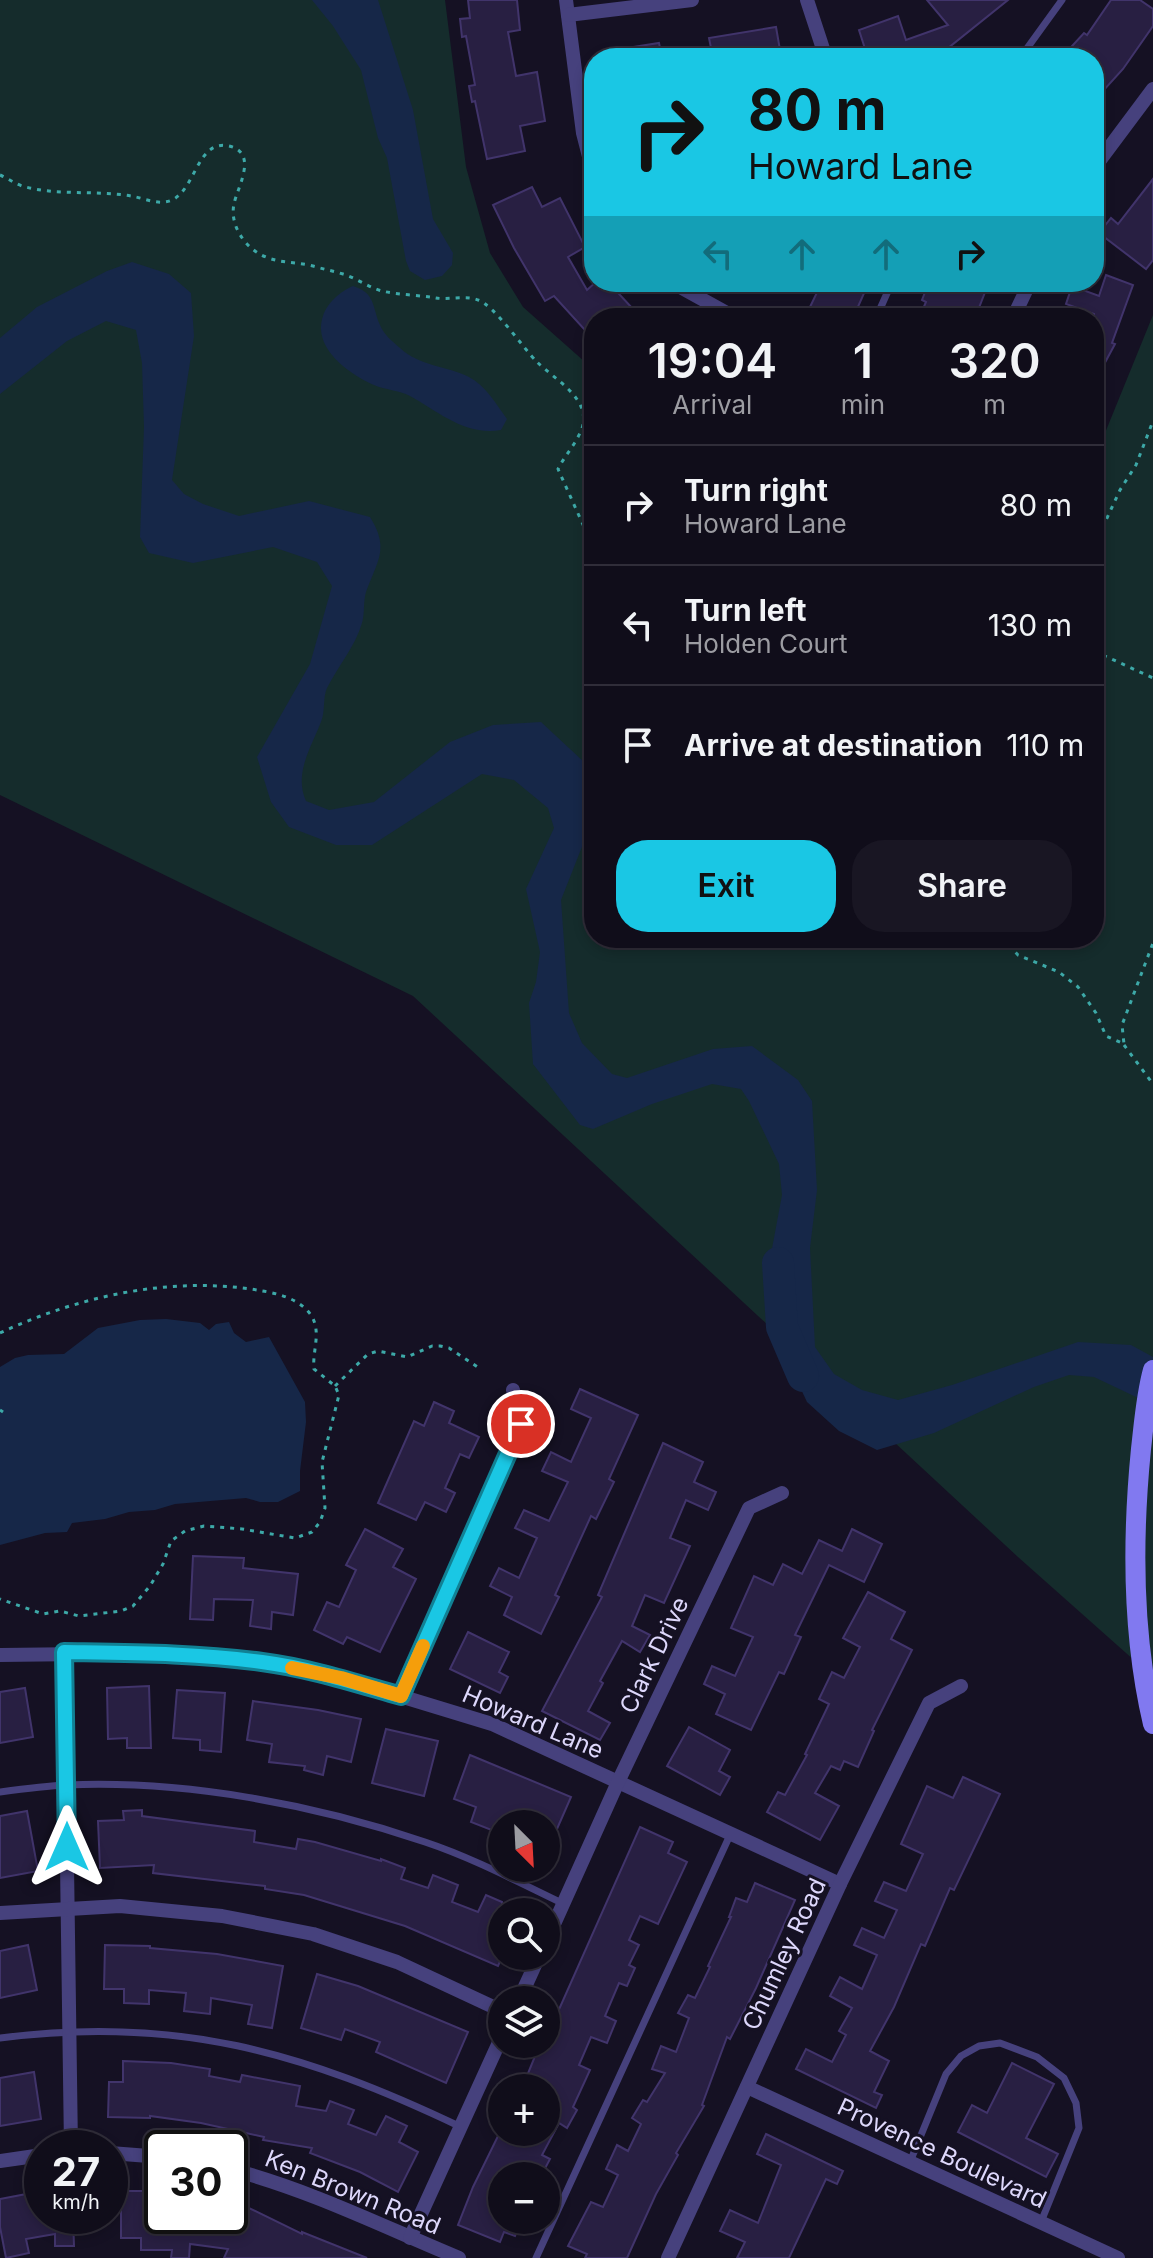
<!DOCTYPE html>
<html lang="en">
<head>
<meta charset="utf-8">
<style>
	body { margin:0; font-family:Inter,sans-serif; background:#191623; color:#f1f3f6; height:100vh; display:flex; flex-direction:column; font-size:30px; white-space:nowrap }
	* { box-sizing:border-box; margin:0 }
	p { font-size:26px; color:#9c9ca2 }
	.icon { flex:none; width:44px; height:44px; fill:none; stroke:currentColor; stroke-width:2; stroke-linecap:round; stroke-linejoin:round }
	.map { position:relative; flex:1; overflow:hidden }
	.details { position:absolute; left:584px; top:308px; width:520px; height:640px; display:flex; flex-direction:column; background:#100d1a; border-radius:32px; box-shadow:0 4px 12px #0003,0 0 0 2px #302d39 }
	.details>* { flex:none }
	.banner { position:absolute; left:584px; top:48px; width:520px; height:244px; border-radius:32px; box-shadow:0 4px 12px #0003,0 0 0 2px #302d39; background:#1ac7e4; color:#111; overflow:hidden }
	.needle { width:52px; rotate:156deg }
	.buttons { position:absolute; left:488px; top:1810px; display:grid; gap:16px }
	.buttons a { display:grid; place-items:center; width:72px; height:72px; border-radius:50%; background:#100d1a; box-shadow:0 4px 12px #0003,0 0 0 2px #302d39; font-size:40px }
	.speed { position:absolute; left:24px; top:2130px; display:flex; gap:16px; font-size:40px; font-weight:700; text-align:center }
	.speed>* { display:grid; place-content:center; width:104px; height:104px; border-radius:50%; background:#100d1a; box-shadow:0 4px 12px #0003,0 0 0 2px #302d39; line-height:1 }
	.speed small { font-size:20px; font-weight:400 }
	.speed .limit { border:4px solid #111; border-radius:12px; background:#fff; color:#111 }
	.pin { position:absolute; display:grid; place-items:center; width:68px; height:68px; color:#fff; margin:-34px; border:4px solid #fff; border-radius:50%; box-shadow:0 2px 8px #0007 }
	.me { position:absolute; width:88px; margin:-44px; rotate:0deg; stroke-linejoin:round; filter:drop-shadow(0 0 6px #0008) }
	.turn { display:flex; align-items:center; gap:28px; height:168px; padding:0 32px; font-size:36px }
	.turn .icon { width:104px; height:104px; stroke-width:2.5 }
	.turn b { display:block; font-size:56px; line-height:68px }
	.lanes { display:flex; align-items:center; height:76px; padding:0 32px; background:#0003; justify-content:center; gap:40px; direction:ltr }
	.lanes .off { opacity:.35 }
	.eta { display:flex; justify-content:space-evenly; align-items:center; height:136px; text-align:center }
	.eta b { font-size:48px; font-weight:600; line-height:56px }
	.cta { display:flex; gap:16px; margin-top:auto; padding:16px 32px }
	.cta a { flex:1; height:92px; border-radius:32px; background:#1ac7e4; color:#111; font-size:32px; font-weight:600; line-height:92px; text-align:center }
	.cta a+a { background:#191623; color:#f1f3f6 }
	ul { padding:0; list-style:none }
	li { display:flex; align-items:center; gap:24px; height:120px; padding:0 32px; border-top:2px solid #302d39 }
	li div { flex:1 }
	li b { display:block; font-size:30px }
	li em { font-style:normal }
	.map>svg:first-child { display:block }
	.green { fill:#152c2c }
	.water { fill:#162748 }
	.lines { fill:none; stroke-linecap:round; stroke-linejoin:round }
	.river { stroke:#162748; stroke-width:32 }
	.building { fill:#281f42; stroke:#41346b; stroke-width:2 }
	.path { stroke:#3da9a8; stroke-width:3; stroke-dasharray:4 6; stroke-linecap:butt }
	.lane { stroke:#46417d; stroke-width:7 }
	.street { stroke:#46417d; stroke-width:14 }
	.secondary { stroke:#8179f0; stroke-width:20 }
	.route-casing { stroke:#118194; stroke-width:20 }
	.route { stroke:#1ac7e4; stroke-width:14 }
	.slow { stroke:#f59e0b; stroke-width:14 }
	.labels { text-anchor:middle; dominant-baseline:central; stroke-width:6; stroke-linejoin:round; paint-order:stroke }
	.street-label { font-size:24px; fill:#ddd7fb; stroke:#151123 }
</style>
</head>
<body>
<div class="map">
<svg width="1153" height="2258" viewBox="0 0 1153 2258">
	<rect width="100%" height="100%" fill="#151123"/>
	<polygon class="green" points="0,0 445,0 466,167 490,253 523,307 594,370 594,938 1094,938 1094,460 1153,315 1153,1677 1018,1557 413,996 0,795"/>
	<g class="water">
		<polygon points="312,0 378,0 413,110 433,219 453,253 452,265 442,276 425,280 410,271 406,261 387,158 378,138 361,70 333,26"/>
		<path d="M132 262 169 274 191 293 194 336 172 480 184 494 203 504 239 516 309 501 370 517C390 549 377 561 366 592 363 602 365 613 362 623 355 647 338 666 327 688 323 697 325 709 322 719 313 745 293 772 306 801L329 810 374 802 450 742 493 725 541 722 584 762 594 783 589 829 561 900 569 1013 582 1043 612 1074 627 1078 713 1049 752 1046 798 1080 812 1101 817 1190 810 1248 815 1347 834 1374 862 1390 898 1400 952 1385 1078 1342 1131 1345 1153 1357V1405L1094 1377 1069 1375 1034 1387 934 1433 877 1450 839 1431 807 1402 792 1370 771 1254 782 1195 779 1164 749 1101 741 1089 712 1084 652 1104 593 1129 580 1125 533 1064 529 1003 536 982 540 952 526 889 554 828 548 808 514 780 482 774 372 845H336L289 827 271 802 257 757 310 664 332 586 317 562 273 547 193 563 149 553 140 537 144 427 142 363 136 330 106 321 67 341 0 394V338L37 307 107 271Z"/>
		<path d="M353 286C376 293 372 307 380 325 384 335 392 341 400 348 419 366 447 366 469 377 486 386 496 404 507 419L501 430C465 436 439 412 410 396 399 390 385 390 374 385 349 374 312 348 323 316 327 303 341 291 353 286Z"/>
		<polygon points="166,1319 200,1323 209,1330 216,1324 229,1322 234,1333 246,1342 269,1337 305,1402 306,1422 300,1471 300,1491 278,1502 260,1502 246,1498 175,1504 155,1510 129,1512 105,1519 72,1523 67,1532 45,1533 0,1545 0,1367 15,1358 28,1355 64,1354 98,1328 140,1320"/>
	</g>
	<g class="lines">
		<polyline class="river" points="778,1263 782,1327 803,1376"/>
	</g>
	<g class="building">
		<polygon points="468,0 517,0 520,30 508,32 516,76 537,72 545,121 520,126 525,151 487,159 475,101 472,102 469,86 475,85 466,36 462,37 460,19 470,18"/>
		<polygon points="927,0 1008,0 947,49 948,53 933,58 929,52 912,58 868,58 859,30 898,16 906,40 948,25"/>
		<polygon points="1111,0 1140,0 1153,9 1153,26 1123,69 1094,101 1094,58 1061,58 1084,33 1087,35"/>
		<polygon points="776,27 780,50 754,54 755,58 713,58 709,38"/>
		<polygon points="659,43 662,58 615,58 614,50"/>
		<polygon points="1153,179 1153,260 1146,269 1099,233 1111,218 1118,224"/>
		<polygon points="532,187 542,207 560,198 585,247 568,257 587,290 596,282 608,282 633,309 624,318 594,318 594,340 554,296 545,301 514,248 493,205"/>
		<polygon points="1106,275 1133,285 1112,343 1115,344 1094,383 1094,314 1066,304 1072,286 1099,296"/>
		<polygon points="822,282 869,282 853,318 828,318 809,309"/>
		<polygon points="929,282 989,282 975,318 919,318 926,302 922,300"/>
		<polygon points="580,1389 638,1415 609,1479 614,1482 596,1519 591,1516 555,1595 559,1597 541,1634 504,1615 512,1597 490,1586 499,1568 519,1578 537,1538 515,1528 524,1510 549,1521 568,1482 542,1471 551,1452 571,1462 591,1418 571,1409"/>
		<polygon points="434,1402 454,1411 449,1423 479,1437 469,1458 460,1454 445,1488 455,1493 446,1512 425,1502 416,1520 378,1503 414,1421 424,1426"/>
		<polygon points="663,1443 703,1462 694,1482 716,1492 708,1510 686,1500 670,1538 690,1546 664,1603 645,1595 632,1626 650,1635 640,1652 622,1641 600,1681 603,1683 588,1711 610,1723 600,1740 542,1711 602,1597 598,1595"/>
		<polygon points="365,1529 403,1549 393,1567 416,1579 380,1652 347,1637 343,1644 314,1630 327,1602 339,1607 356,1570 346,1565"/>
		<polygon points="852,1529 882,1544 864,1582 829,1565 795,1635 801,1637 784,1674 779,1672 751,1730 716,1714 725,1694 704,1684 712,1666 735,1676 753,1637 731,1628 754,1576 773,1585 783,1564 802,1574 819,1540 842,1551"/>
		<polygon points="193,1556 244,1558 243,1568 298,1574 293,1615 272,1612 271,1629 250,1626 253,1600 214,1599 213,1620 190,1619"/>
		<polygon points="868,1592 905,1612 891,1639 912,1650 872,1730 874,1731 858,1767 844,1761 840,1770 831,1766 815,1793 839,1806 820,1840 767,1812 778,1792 785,1795 807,1755 805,1754 829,1704 819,1699 832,1672 844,1678 860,1647 843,1638"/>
		<polygon points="468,1632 509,1652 499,1672 508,1677 500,1693 450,1669"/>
		<polygon points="149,1686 151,1748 127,1748 127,1738 108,1739 107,1688"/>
		<polygon points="25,1688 33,1737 0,1743 0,1692"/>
		<polygon points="177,1690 225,1693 221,1752 200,1750 200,1740 173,1738"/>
		<polygon points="253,1701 318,1710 361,1719 351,1762 327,1756 323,1775 304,1770 305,1766 269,1762 272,1744 247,1740"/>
		<polygon points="689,1727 730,1750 719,1771 730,1777 720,1795 667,1766"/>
		<polygon points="386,1729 438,1741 424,1796 372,1783"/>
		<polygon points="470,1755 571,1797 546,1854 546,1824 497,1824 494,1831 471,1822 476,1807 454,1799"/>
		<polygon points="963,1777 1000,1794 954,1890 950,1888 925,1946 921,1944 894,2007 870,2051 889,2061 874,2092 882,2095 876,2108 796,2069 806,2049 832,2062 846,2035 839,2031 852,2008 830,1996 840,1977 862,1989 877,1955 854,1945 862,1928 884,1938 897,1910 875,1901 884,1882 906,1891 923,1854 901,1844 927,1786 953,1798"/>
		<polygon points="142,1810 142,1816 255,1831 254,1842 296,1849 298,1839 315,1842 381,1861 381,1859 405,1868 401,1879 428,1888 433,1875 458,1885 452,1902 478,1912 486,1895 502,1902 502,1957 498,1966 405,1926 304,1895 265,1889 265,1886 153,1873 154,1865 100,1868 98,1821 124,1820 123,1811"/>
		<polygon points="27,1811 38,1871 0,1878 0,1816"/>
		<polygon points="640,1827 673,1842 668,1853 687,1862 658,1924 640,1916 629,1940 639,1945 629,1965 635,1968 627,1986 619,1983 605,2016 616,2021 607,2043 591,2037 579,2065 590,2070 573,2107 577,2110 567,2128 559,2123 542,2155 550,2159 541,2176 502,2176 502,2220 521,2220 515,2236 504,2232 500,2242 458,2225 473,2187 500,2132 546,2132 546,2088 522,2088 540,2044 546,2044 546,2031 549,2032"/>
		<polygon points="755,1883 795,1900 756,1988 730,2039 727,2037 702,2105 704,2106 676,2153 678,2155 656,2194 627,2258 585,2258 587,2254 568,2246 591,2202 603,2207 618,2175 606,2169 617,2145 628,2151 641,2124 632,2118 643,2100 647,2102 665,2073 652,2069 661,2046 676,2052 689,2018 678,2013 688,1995 695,1998 710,1967 708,1966 731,1917 729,1917 736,1898 747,1902"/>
		<polygon points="28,1945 37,1990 0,1998 0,1951"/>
		<polygon points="105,1945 150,1946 150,1948 217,1954 283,1966 272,2028 248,2024 252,2005 211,1998 210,2014 184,2011 186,1993 149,1990 149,2004 124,2003 124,1989 104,1989"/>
		<polygon points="317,1974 358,1986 468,2032 446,2083 376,2052 380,2042 345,2029 341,2040 301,2028"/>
		<polygon points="123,2061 171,2063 210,2069 209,2076 240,2082 242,2075 300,2086 296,2106 326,2111 330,2101 354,2110 348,2124 376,2135 386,2116 407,2126 399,2142 418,2152 398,2192 360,2172 310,2153 312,2148 263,2140 264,2137 201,2123 150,2116 150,2118 108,2117 109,2082 123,2082"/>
		<polygon points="1012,2063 1054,2084 1026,2138 1058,2154 1046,2177 958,2132 972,2105 987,2113"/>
		<polygon points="34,2072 41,2119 0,2126 0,2078"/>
		<polygon points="766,2134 843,2171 837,2184 826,2179 789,2258 737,2258 745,2242 720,2231 730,2210 758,2223 781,2165 757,2154"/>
		<polygon points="42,2191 42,2216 73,2216 74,2246 55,2246 55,2234 26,2239 29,2253 6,2258 0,2227 0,2199"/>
		<polygon points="121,2191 162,2191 162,2216 245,2216 249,2208 302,2234 302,2232 367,2258 224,2258 228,2249 190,2244 189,2258 171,2258 172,2250 141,2250 141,2238 121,2238"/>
	</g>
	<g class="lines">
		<g class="path">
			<path d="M0 175C7 178 14 183 22 186 56 196 95 190 131 196 144 198 159 206 172 200 196 189 197 139 229 146 259 153 237 188 234 204 230 222 241 241 255 251 273 264 293 261 313 266 323 269 333 271 343 274 356 278 368 287 382 291 399 295 419 295 436 298 449 300 467 295 478 300 494 305 523 348 537 362 555 380 596 401 580 433 574 446 564 457 558 469L594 549"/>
			<polyline points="1094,546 1120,490 1136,465 1153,421"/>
			<polyline points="1094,651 1153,678"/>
			<polyline points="1002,938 1018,955 1059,972 1078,987 1096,1013 1106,1036 1124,1044 1122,1025 1153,943"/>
			<polyline points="1124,1045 1153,1084"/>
			<path d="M0 1333C79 1296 171 1276 257 1290 276 1293 299 1298 311 1315 322 1332 312 1351 314 1369L335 1386 339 1395 322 1462 325 1508 320 1522 312 1532 295 1538 242 1529 204 1526 185 1531 171 1541 163 1564 150 1586 133 1606 121 1611 79 1616 60 1611 43 1614 0 1599"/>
			<polyline points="335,1386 368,1354 378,1351 407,1357 432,1346 440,1346 449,1348 479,1368"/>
			<polyline points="0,1410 3,1412"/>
		</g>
		<g class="lane">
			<polyline points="1020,58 1062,0"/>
			<polyline points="876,318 892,282"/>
			<path d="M0 1792C22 1789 44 1786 67 1785 184 1780 314 1804 425 1842 473 1858 518 1882 564 1904"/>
			<path d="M0 2038C175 2015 304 2052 461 2127"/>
			<polyline points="910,2162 946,2074 961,2056 979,2046 1000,2043 1037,2057 1064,2078 1076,2103 1079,2128 1041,2222"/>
			<polyline points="536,2258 730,1835"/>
		</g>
		<g class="street">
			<polyline points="566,0 583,133 594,176"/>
			<polyline points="807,0 826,58"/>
			<polyline points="568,15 692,0"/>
			<polyline points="1094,168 1153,89"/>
			<polyline points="671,282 736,318"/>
			<polyline points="1013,318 1030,282"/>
			<polyline points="64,1652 71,2148"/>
			<polyline points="0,1655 167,1653 264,1662 341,1678 492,1724 840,1884"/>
			<polyline points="401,1696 521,1424 513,1390"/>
			<polyline points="0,1913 120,1906 222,1916 313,1934 397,1962 502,2011"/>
			<polyline points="546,1942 618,1782 749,1508 782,1493"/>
			<polyline points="519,2000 539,1956"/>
			<polyline points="747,2087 1118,2258"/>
			<polyline points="110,2153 162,2157"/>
			<polyline points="0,2161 42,2155"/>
			<path d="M230 2169C310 2190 382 2226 459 2258"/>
			<polyline points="410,2238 502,2036"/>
			<polyline points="668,2258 840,1884 929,1703 961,1686"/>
		</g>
		<path class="secondary" d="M1153 1370C1146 1395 1144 1423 1141 1449 1132 1540 1132 1635 1153 1724"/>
	</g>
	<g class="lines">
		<g class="route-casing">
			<path id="route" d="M67 1847 64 1652C130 1653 197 1653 262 1662 309 1668 355 1683 401 1696L521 1424"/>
		</g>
		<use href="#route" class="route"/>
		<polyline class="slow" points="292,1668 341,1678 401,1696 423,1646"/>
	</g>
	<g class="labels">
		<g class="street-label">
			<text transform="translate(654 1655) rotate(-64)">Clark Drive</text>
			<text transform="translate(533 1722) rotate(23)">Howard Lane</text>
			<text transform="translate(784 1954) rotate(-65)">Chumley Road</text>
			<text transform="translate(942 2153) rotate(25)">Provence Boulevard</text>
			<text transform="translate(353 2192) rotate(22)">Ken Brown Road</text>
		</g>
	</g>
</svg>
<div class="buttons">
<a><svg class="needle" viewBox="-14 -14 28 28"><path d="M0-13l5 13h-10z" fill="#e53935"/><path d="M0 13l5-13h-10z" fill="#9c9ca2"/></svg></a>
<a><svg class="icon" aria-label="search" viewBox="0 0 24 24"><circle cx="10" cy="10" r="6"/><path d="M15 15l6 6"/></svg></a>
<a><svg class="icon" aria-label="layers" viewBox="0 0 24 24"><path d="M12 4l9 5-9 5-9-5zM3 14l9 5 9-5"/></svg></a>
<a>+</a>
<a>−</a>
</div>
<div class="speed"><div>27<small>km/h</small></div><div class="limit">30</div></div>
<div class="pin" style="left:521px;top:1424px;background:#d93025"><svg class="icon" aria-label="arrive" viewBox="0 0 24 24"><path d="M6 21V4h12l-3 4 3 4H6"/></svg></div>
<svg class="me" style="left:67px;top:1847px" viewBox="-20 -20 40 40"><path d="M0-17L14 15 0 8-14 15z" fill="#1ac7e4" stroke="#fff" stroke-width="4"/></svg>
<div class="banner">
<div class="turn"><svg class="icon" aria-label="right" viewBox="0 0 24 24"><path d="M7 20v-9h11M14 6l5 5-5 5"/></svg><div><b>80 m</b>Howard Lane</div></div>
<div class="lanes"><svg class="icon off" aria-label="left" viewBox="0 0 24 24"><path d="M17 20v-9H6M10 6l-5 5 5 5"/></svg><svg class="icon off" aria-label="ahead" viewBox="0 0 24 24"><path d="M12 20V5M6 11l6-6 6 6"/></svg><svg class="icon off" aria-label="ahead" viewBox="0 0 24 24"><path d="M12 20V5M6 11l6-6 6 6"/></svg><svg class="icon" aria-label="right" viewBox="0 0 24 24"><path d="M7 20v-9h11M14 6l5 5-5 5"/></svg></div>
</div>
<section class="details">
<div class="eta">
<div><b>19:04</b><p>Arrival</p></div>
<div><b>1</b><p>min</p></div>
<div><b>320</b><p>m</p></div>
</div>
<ul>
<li><svg class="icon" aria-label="right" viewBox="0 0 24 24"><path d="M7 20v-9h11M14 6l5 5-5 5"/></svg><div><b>Turn right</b><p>Howard Lane</p></div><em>80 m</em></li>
<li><svg class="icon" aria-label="left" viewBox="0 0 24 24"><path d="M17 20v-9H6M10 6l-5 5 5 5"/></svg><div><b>Turn left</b><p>Holden Court</p></div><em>130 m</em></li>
<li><svg class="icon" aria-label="arrive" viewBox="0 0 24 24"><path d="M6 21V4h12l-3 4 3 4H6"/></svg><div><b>Arrive at destination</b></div><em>110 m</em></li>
</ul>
<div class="cta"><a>Exit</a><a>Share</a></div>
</section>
</div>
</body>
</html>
